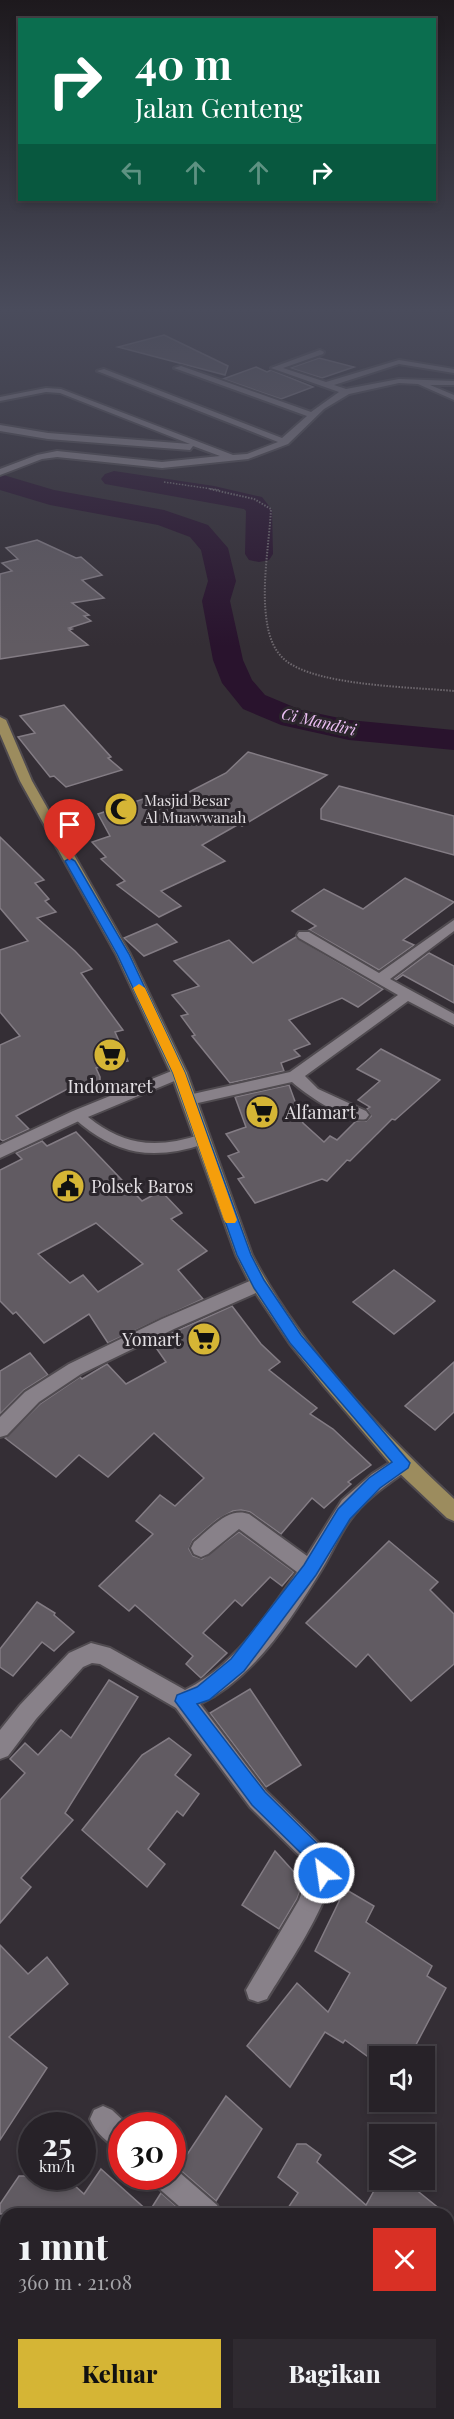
<!DOCTYPE html>
<html lang="id">
<head>
<meta charset="utf-8">
<style>
	body { margin:0; font-family:"Playfair Display",serif; background:#2f2a30; color:#f1f3f6; height:100vh; display:flex; flex-direction:column; font-size:22px; white-space:nowrap }
	* { box-sizing:border-box; margin:0 }
	p { font-size:20px; color:#a4a4a8 }
	.icon { flex:none; width:33px; height:33px; fill:none; stroke:currentColor; stroke-width:2; stroke-linecap:round; stroke-linejoin:round }
	.map { position:relative; flex:1; overflow:hidden }
	.details { position:absolute; left:0px; top:2208px; width:454px; height:212px; display:flex; flex-direction:column; background:#272228; border-radius:18px 18px 0 0; box-shadow:0 3px 9px #0003,0 0 0 2px #433f45 }
	.details>* { flex:none }
	.top-card { position:absolute; left:18px; top:18px; width:418px; height:183px; border-radius:0px; box-shadow:0 3px 9px #0003,0 0 0 2px #433f45; background:#0b6e4f; color:#fff; overflow:hidden }
	.buttons { position:absolute; left:369px; top:2046px; display:grid; gap:12px }
	.buttons a { display:grid; place-items:center; width:66px; height:66px; border-radius:0px; background:#272228; box-shadow:0 3px 9px #0003,0 0 0 2px #433f45; font-size:30px }
	.speed { position:absolute; left:18px; top:2112px; display:flex; gap:12px; font-size:30px; font-weight:700; text-align:center }
	.speed>* { display:grid; place-content:center; width:78px; height:78px; border-radius:50%; background:#272228; box-shadow:0 3px 9px #0003,0 0 0 2px #433f45; line-height:1 }
	.speed small { font-size:15px; font-weight:400 }
	.speed .limit { border:9px solid #d22; background:#fff; color:#111 }
	.pin { position:absolute; display:grid; place-items:center; width:51px; height:51px; color:#fff; margin:-62px -26px; border-radius:50% 50% 50% 0; rotate:-45deg; box-shadow:0 0 6px #0007 }
	.pin .icon { rotate:45deg }
	.me { position:absolute; width:66px; margin:-33px; rotate:330deg; stroke-linejoin:round; filter:drop-shadow(0 0 4px #0008) }
	.turn { display:flex; align-items:center; gap:21px; height:126px; padding:0 18px; font-size:27px }
	.turn .icon { width:78px; height:78px; stroke-width:2.5 }
	.turn b { display:block; font-size:42px; line-height:51px }
	.lanes { display:flex; align-items:center; height:57px; padding:0 18px; background:#0003; justify-content:center; gap:30px; direction:ltr }
	.lanes .off { opacity:.35 }
	.round { display:grid; place-items:center; flex:none; width:63px; height:63px; border-radius:0px; background:#2f2a30 }
	.overview { display:flex; align-items:center; justify-content:space-between; height:102px; padding:0 18px }
	h1 { font-size:36px; font-weight:800; line-height:45px }
	.cta { display:flex; gap:12px; margin-top:auto; padding:12px 18px }
	.cta a { flex:1; height:69px; border-radius:0px; background:#d5b535; color:#111; font-size:24px; font-weight:800; line-height:69px; text-align:center }
	.cta a+a { background:#2f2a30; color:#f1f3f6 }
	.map>svg:first-child { display:block }
	.lines { fill:none; stroke-linecap:round; stroke-linejoin:round }
	.river { fill:#29132d; fill-rule:evenodd }
	.building { fill:#615b62; stroke:#837c84; stroke-width:1.5; fill-rule:evenodd }
	.service-casing { stroke:#504b50; stroke-width:14 }
	.minor-casing { stroke:#504b50; stroke-width:4 }
	.tertiary-casing { stroke:#504b50; stroke-width:4 }
	.primary-casing { stroke:#504b50; stroke-width:4 }
	.path-far1 { stroke:#6f696f; stroke-width:1.5; stroke-dasharray:1.5 1.5; stroke-linecap:butt }
	.path { stroke:#6f696f; stroke-width:2; stroke-dasharray:1.5 1.5; stroke-linecap:butt }
	.service { stroke:#888189; stroke-width:10 }
	.minor { fill:#888189; fill-rule:evenodd }
	.tertiary { fill:#888189; fill-rule:evenodd }
	.primary { fill:#9c8c5e; fill-rule:evenodd }
	.route { fill:#1a73e8; stroke:#114b97; stroke-width:1.5 }
	.slow { fill:#f59e0b }
	.labels { text-anchor:middle; dominant-baseline:central; stroke-width:6; stroke-linejoin:round; paint-order:stroke }
	.far-poi-label { font-size:15px; fill:#e3dfe3; stroke:#2a252b; text-anchor:start }
	.far-water-label { font-size:16px; font-style:italic; fill:#eec1f6; stroke:#2a252b }
	.poi-label { font-size:18px; fill:#e3dfe3; stroke:#2a252b; text-anchor:start }
</style>
</head>
<body>
<div class="map">
<svg width="454" height="2419" viewBox="0 0 454 2419">
	<rect width="100%" height="100%" fill="#342e35"/>
	<g class="lines">
		<g class="river">
			<polygon points="114,471 214,486 262,497 272,510 273,554 269,560 259,562 249,560 245,554 246,511 244,509 105,484 101,479 105,474"/>
			<polygon points="0,474 54,490 164,510 208,525 228,548 236,581 230,601 243,660 252,680 265,695 301,710 349,720 454,730 454,750 349,740 281,725 243,709 222,683 213,660 202,601 208,581 201,550 190,537 158,525 50,505 0,490"/>
		</g>
	</g>
	<g class="building">
		<polygon points="164,335 228,366 225,375 118,347"/>
		<polygon points="319,358 354,367 322,378 290,368"/>
		<polygon points="256,367 267,372 271,370 313,387 281,399 223,379"/>
		<polygon points="37,540 76,558 81,557 102,575 82,580 104,598 72,603 89,615 84,616 91,621 69,628 72,629 69,630 88,645 0,659 0,574 12,571 2,563 18,559 6,548"/>
		<polygon points="64,705 111,757 108,758 122,770 66,787 54,776 50,777 18,737 35,733 20,716"/>
		<polygon points="248,752 327,775 242,826 239,824 202,845 225,861 161,891 181,906 159,917 117,885 125,881 101,859 106,857 92,842 110,836 98,814 146,798 158,808 226,773"/>
		<polygon points="339,786 454,816 454,855 321,819 321,809"/>
		<polygon points="0,837 44,880 35,883 49,899 45,901 56,912 37,918 75,951 92,969 81,973 123,1030 115,1032 128,1061 96,1068 100,1077 100,1086 78,1092 75,1085 16,1116 29,1129 3,1141 0,1139 0,1045 20,1036 0,1012 0,950 28,941 0,908"/>
		<polygon points="405,878 454,902 403,940 414,945 379,970 309,930 316,926 292,911 324,889 363,909"/>
		<polygon points="157,924 177,942 144,956 124,938"/>
		<polygon points="296,937 383,989 358,1007 342,998 289,1020 310,1044 294,1050 300,1056 281,1063 284,1071 230,1083 192,1036 195,1035 181,1016 188,1014 172,995 199,986 174,961 229,940 253,963"/>
		<polygon points="429,953 454,966 454,1003 403,975 396,980 394,979"/>
		<polygon points="381,1049 440,1080 395,1120 392,1119 350,1161 347,1160 327,1181 322,1179 255,1203 238,1179 244,1177 228,1156 239,1152 226,1134 246,1127 235,1097 289,1085 303,1123 324,1142 330,1136 337,1140 356,1121 366,1121 371,1116 367,1109 370,1107 358,1100 380,1081 357,1069"/>
		<path d="M76 1132 142 1201 161 1191 182 1213 171 1219 207 1251 178 1270 203 1299 108 1343 89 1314 44 1343 16 1312 13 1314 0 1301V1170L22 1159 16 1153 42 1141 47 1146ZM96 1223 143 1264 98 1292 83 1275 70 1283 38 1254Z"/>
		<polygon points="394,1270 435,1301 394,1334 353,1302"/>
		<polygon points="232,1306 261,1344 280,1362 269,1370 317,1408 310,1414 333,1429 371,1465 348,1482 351,1484 324,1508 312,1498 281,1534 250,1512 241,1510 233,1511 218,1519 193,1540 189,1549 193,1556 202,1559 239,1532 294,1572 282,1586 270,1577 242,1606 235,1600 203,1633 227,1653 201,1678 186,1664 193,1656 135,1605 129,1611 99,1586 153,1534 136,1521 160,1495 175,1506 204,1478 154,1433 108,1477 79,1455 56,1477 5,1438 40,1404 80,1377 82,1379 107,1364 126,1384 166,1362 152,1342"/>
		<polygon points="30,1353 48,1375 24,1390 0,1414 0,1371"/>
		<polygon points="454,1362 454,1412 435,1430 405,1406"/>
		<polygon points="389,1541 438,1582 430,1590 454,1614 454,1664 411,1701 368,1654 356,1667 306,1623"/>
		<polygon points="37,1602 55,1613 54,1615 74,1632 54,1651 42,1642 13,1676 0,1667 0,1649"/>
		<polygon points="109,1680 138,1697 65,1813 73,1820 21,1878 31,1887 0,1923 0,1800 25,1773 10,1759 25,1743 38,1755 61,1730 71,1738"/>
		<polygon points="250,1689 301,1765 266,1787 210,1713"/>
		<polygon points="169,1738 191,1755 175,1775 199,1794 183,1816 177,1811 148,1849 165,1864 147,1887 82,1830 142,1755"/>
		<polygon points="275,1851 303,1882 297,1899 279,1929 242,1905"/>
		<polygon points="345,1889 374,1906 366,1922 432,1966 427,1976 446,1988 410,2056 367,2056 345,2040 343,2043 325,2032 290,2087 247,2046 297,1983 328,2012 350,1973 315,1951"/>
		<polygon points="0,1945 28,1974 47,1957 68,1984 9,2037 47,2068 0,2140"/>
		<polygon points="226,2096 262,2129 216,2201 178,2168"/>
		<polygon points="297,2144 306,2144 321,2155 317,2162 366,2205 380,2180 404,2180 446,2214 284,2214 298,2193 278,2177"/>
		<polygon points="101,2169 149,2212 161,2193 185,2214 0,2214 0,2204 19,2176 64,2176 84,2194"/>
	</g>
	<g class="lines">
		<g class="service-casing">
			<path id="service" d="M78 1115C117 1150 154 1156 203 1139"/>
		</g>
		<g class="minor-casing">
			<g id="minor">
				<polygon points="320,350 324,352 323,354 283,368 326,382 399,360 454,369 454,373 399,364 334,385 346,389 399,379 454,381 454,385 430,385 454,395 454,400 418,384 399,383 349,394 324,409 288,444 248,459 162,468 57,457 42,459 0,475 0,469 37,455 57,451 162,462 220,456 193,446 190,450 48,439 0,431 0,425 48,433 190,444 60,393 46,392 0,401 0,397 46,388 61,389 233,455 247,454 278,442 97,371 104,369 282,438 307,416 174,368 181,366 311,412 339,392 271,368"/>
				<path d="M454 920V931L390 979 454 1014V1025L408 1001 305 1076 318 1089 366 1111 369 1115 366 1119C349 1124 305 1094 292 1082L189 1105 184 1104 181 1100 184 1096 290 1072 398 995 299 938 297 935 299 932H309L379 973Z"/>
				<polygon points="259,1277 265,1279 268,1284 265,1289 174,1329 81,1374 39,1402 7,1435 0,1437 0,1417 25,1392 69,1364 162,1319"/>
				<path d="M402 1455 409 1457 412 1463 409 1469C388 1484 365 1499 350 1520 339 1535 332 1553 322 1569 292 1618 254 1678 200 1704L266 1791 331 1855C344 1886 284 1970 267 1999L258 2002 249 1999 246 1990 299 1900 311 1867 250 1807 176 1708 100 1664 92 1663 83 1667 36 1719 8 1756 0 1759V1730L20 1705 69 1653 91 1643 110 1648 185 1690C234 1666 267 1616 297 1572L239 1529 208 1554 201 1557 194 1554 191 1548 194 1542C209 1530 228 1506 249 1514L307 1556 342 1500 372 1474Z"/>
				<path d="M103 2106 112 2110 129 2126H122V2150C108 2144 96 2133 90 2119L94 2110Z"/>
				<polygon points="172,2166 217,2205 221,2214 188,2214 155,2185 151,2176 172,2176"/>
				<polygon points="448,2395 454,2397 454,2419 438,2419 435,2414 448,2414"/>
			</g>
		</g>
		<g class="tertiary-casing">
			<polygon id="tertiary" points="179,1068 184,1069 187,1073 184,1077 83,1119 0,1158 0,1145 73,1111"/>
		</g>
		<g class="primary-casing">
			<path id="primary" d="M0 717 6 720 32 781 130 954 187 1073 252 1255C301 1348 378 1428 454 1499V1521L447 1518 395 1469 324 1386 290 1344 253 1289 236 1255 171 1073 116 954 20 781 0 734Z"/>
		</g>
		<polyline class="path-far1" points="164,482 219,490"/>
		<path class="path" d="M210 489 254 499 271 509C269 546 261 586 267 623 269 636 274 651 285 660 316 686 412 687 454 691"/>
		<use href="#service" class="service"/>
		<use href="#minor" class="minor"/>
		<use href="#tertiary" class="tertiary"/>
		<use href="#primary" class="primary"/>
	</g>
	<linearGradient id="sky" x2="0" y2="1"><stop stop-color="#1d191d"/><stop offset="0.48" stop-color="#4a4c5c"/><stop offset="1" stop-color="#4a4c5c" stop-opacity="0"/></linearGradient>
	<rect width="454" height="646" fill="url(#sky)"/>
	<polygon class="route" points="70,858 75,861 129,954 185,1073 251,1255 264,1280 301,1335 410,1463 408,1468 380,1488 350,1519 316,1575 244,1671 209,1700 197,1704 265,1792 330,1856 333,1873 331,1879 324,1882 317,1879 310,1862 252,1805 175,1701 177,1695 197,1687 231,1659 304,1565 338,1509 369,1478 392,1462 290,1343 254,1288 237,1255 173,1073 117,954 65,861"/>
	<polygon class="slow" points="139,984 145,988 185,1073 237,1220 235,1223 226,1223 224,1220 173,1073 133,988"/>
	<defs>
		<g id="mosque-disc" transform="scale(1.725)"><circle r="9.5" fill="#d5b535" stroke="#2a252b"/><path d="M3.5-4.9A6 6 0 1 0 3.5 4.9A5 5 0 1 1 3.5-4.9Z" fill="#111"/></g>
		<g id="supermarket-disc" transform="scale(1.725)"><circle r="9.5" fill="#d5b535" stroke="#2a252b"/><path d="M-6-5.5h2.5l.6 2H6L4.5 2H-2.5L-4.4-4H-6ZM-1.5 3.2a1.3 1.3 0 1 0 .1 0ZM3 3.2a1.3 1.3 0 1 0 .1 0Z" fill="#111"/></g>
		<g id="civic-disc" transform="scale(1.725)"><circle r="9.5" fill="#d5b535" stroke="#2a252b"/><path d="M-.6-6.5H3V-4.5H.6V-3L4-1V1h2V6H-6V1h2V-1L-.6-3ZM-1.2 2.5V6h2.4V2.5Z" fill="#111"/></g>
	</defs>
	<g fill-rule="evenodd">
		<use href="#mosque-disc" x="121" y="809"/>
		<use href="#supermarket-disc" x="110" y="1055"/>
		<use href="#supermarket-disc" x="262" y="1112"/>
		<use href="#civic-disc" x="68" y="1186"/>
		<use href="#supermarket-disc" x="204" y="1339"/>
	</g>
	<g class="labels">
		<g class="far-poi-label">
			<text x="144" y="800">Masjid Besar<tspan x="144" dy="17">Al Muawwanah</tspan></text>
		</g>
		<g class="far-water-label">
			<text transform="translate(319 721) rotate(13)">Ci Mandiri</text>
		</g>
		<g class="poi-label">
			<text x="110" y="1086" text-anchor="middle">Indomaret</text>
			<text x="285" y="1112">Alfamart</text>
			<text x="91" y="1186">Polsek Baros</text>
			<text x="181" y="1339" text-anchor="end">Yomart</text>
		</g>
	</g>
</svg>
<div class="buttons">
<a><svg class="icon" aria-label="sound" viewBox="0 0 24 24"><path d="M4 9h4l5-4v14l-5-4H4zM17 9q2 3 0 6"/></svg></a>
<a><svg class="icon" aria-label="layers" viewBox="0 0 24 24"><path d="M12 4l9 5-9 5-9-5zM3 14l9 5 9-5"/></svg></a>
</div>
<div class="speed"><div>25<small>km/h</small></div><div class="limit">30</div></div>
<div class="pin" style="left:70px;top:861px;background:#d93025"><svg class="icon" aria-label="arrive" viewBox="0 0 24 24"><path d="M6 21V4h12l-3 4 3 4H6"/></svg></div>
<svg class="me" style="left:324px;top:1873px" viewBox="-20 -20 40 40"><circle r="17" fill="#1a73e8" stroke="#fff" stroke-width="3"/><path d="M0-11L8 9 0 5-8 9z" fill="#fff"/></svg>
<div class="top-card">
<div class="turn"><svg class="icon" aria-label="right" viewBox="0 0 24 24"><path d="M7 20v-9h11M14 6l5 5-5 5"/></svg><div><b>40 m</b>Jalan Genteng</div></div>
<div class="lanes"><svg class="icon off" aria-label="left" viewBox="0 0 24 24"><path d="M17 20v-9H6M10 6l-5 5 5 5"/></svg><svg class="icon off" aria-label="ahead" viewBox="0 0 24 24"><path d="M12 20V5M6 11l6-6 6 6"/></svg><svg class="icon off" aria-label="ahead" viewBox="0 0 24 24"><path d="M12 20V5M6 11l6-6 6 6"/></svg><svg class="icon" aria-label="right" viewBox="0 0 24 24"><path d="M7 20v-9h11M14 6l5 5-5 5"/></svg></div>
</div>
<section class="details">
<div class="overview"><div><h1>1 mnt</h1><p>360 m · 21:08</p></div><a class="round" style="background:#d93025;color:#fff"><svg class="icon" aria-label="close" viewBox="0 0 24 24"><path d="M6 6l12 12M18 6L6 18"/></svg></a></div>
<div class="cta"><a>Keluar</a><a>Bagikan</a></div>
</section>
</div>
</body>
</html>
